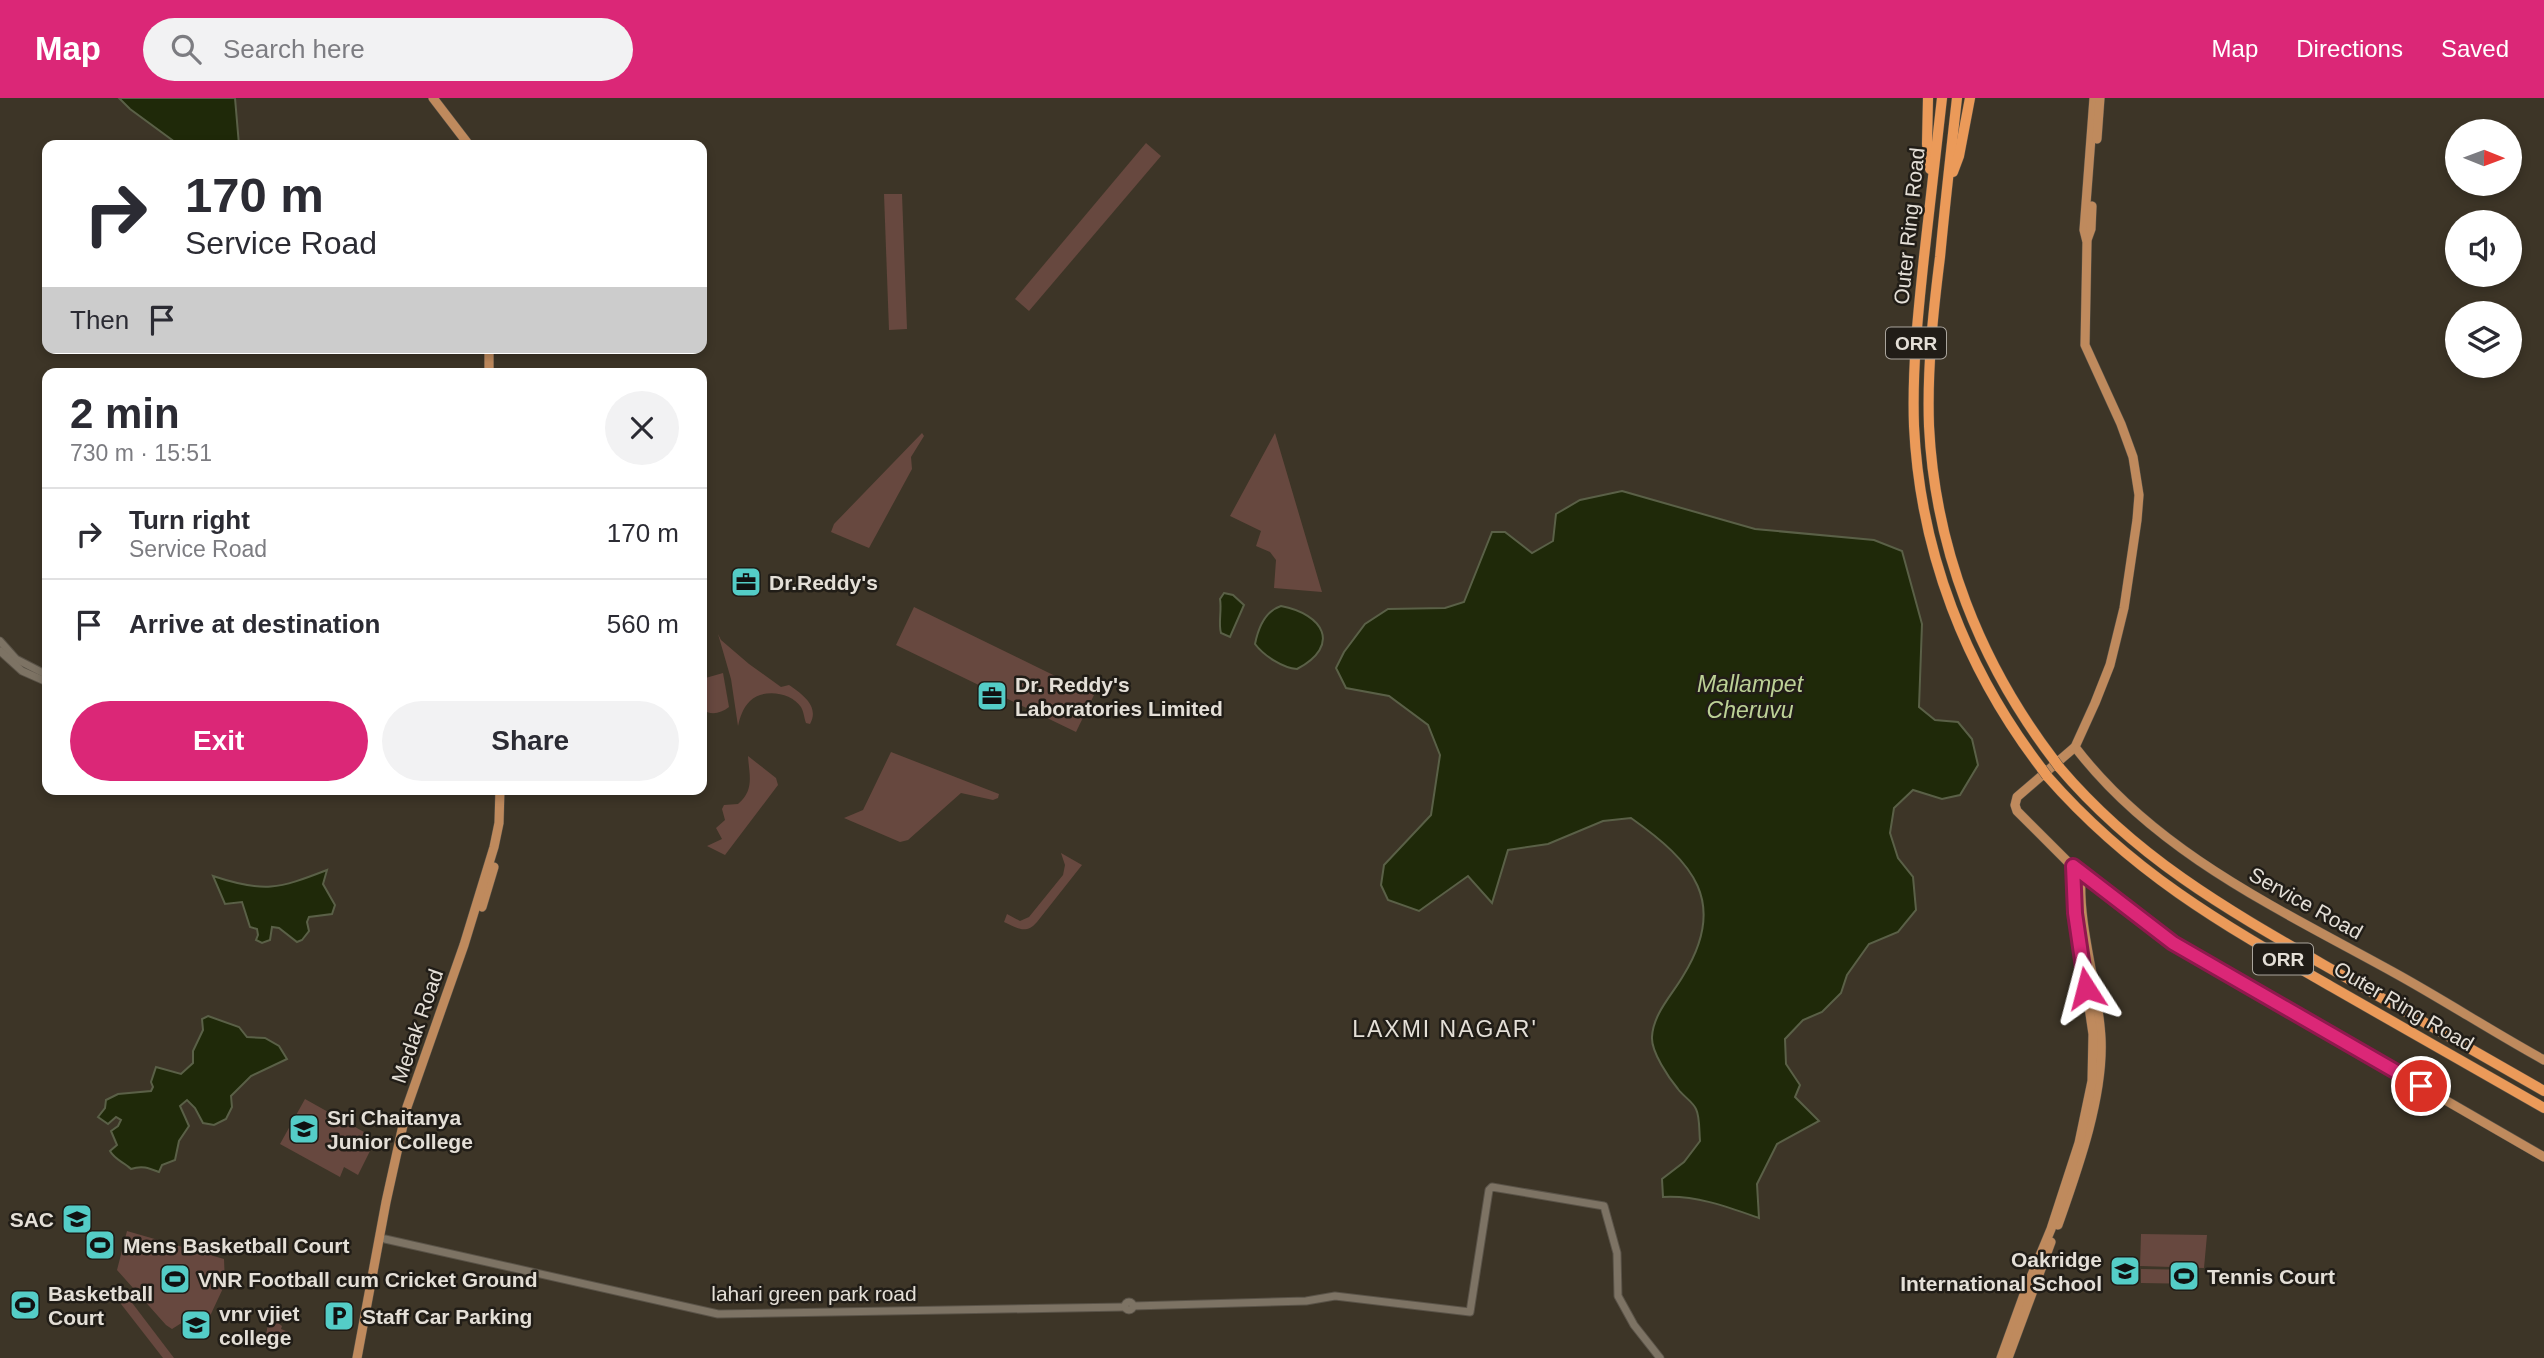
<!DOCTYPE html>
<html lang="en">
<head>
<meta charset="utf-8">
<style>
	body { margin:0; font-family:Helvetica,sans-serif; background:#f2f2f3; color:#2b2b33; height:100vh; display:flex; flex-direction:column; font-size:26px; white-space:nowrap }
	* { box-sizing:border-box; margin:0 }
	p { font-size:23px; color:#7c7c81 }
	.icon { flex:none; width:38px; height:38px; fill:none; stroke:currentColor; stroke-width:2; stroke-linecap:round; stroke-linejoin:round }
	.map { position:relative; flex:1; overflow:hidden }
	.sheet { position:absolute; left:42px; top:270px; width:665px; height:427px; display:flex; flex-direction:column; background:#fff; border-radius:14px; box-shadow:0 4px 10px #0003 }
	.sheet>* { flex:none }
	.hud { position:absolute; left:42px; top:42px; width:665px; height:214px; border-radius:14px; box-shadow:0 4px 10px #0003; background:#fff; color:#2b2b33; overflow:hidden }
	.needle { width:46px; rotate:91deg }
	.tools { position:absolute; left:2445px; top:21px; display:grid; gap:14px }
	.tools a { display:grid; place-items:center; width:77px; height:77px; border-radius:50%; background:#fff; box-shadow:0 4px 10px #0003; font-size:35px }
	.pin { position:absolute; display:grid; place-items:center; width:60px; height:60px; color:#fff; margin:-30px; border:4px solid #fff; border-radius:50%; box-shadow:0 2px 7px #0007 }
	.me { position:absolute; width:77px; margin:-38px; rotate:351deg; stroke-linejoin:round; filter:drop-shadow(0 0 5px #0008) }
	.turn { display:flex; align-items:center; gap:24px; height:147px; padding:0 28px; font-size:32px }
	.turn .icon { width:91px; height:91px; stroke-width:2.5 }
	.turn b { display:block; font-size:49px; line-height:60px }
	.then { display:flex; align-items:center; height:66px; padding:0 28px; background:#0003; gap:14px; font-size:26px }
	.round { display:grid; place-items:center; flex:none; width:74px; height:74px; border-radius:37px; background:#f2f2f3 }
	.headline { display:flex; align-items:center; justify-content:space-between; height:119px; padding:0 28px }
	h1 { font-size:42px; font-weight:800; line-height:52px }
	.cta { display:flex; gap:14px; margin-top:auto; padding:14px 28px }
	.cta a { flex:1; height:80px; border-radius:42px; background:#db2777; color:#fff; font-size:28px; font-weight:800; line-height:80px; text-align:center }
	.cta a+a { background:#f2f2f3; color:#2b2b33 }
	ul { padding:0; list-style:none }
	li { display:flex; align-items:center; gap:21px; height:91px; padding:0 28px; border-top:2px solid #e1e1e2 }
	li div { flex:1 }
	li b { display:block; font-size:26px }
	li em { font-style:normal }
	header { display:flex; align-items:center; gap:42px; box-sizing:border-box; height:98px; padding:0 35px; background:#db2777; color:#fff }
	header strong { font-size:33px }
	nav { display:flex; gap:38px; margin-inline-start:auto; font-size:24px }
	.search { width:490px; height:63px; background:#f2f2f3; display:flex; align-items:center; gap:18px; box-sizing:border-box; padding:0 24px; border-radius:38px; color:#7c7c81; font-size:26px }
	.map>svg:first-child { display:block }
	.green { fill:#67483f }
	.water { fill:#1f2909; stroke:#5a6047; stroke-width:2 }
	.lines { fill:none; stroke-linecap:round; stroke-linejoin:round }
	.minor-casing { stroke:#5a5348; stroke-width:9 }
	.major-casing { stroke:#5a5348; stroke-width:10 }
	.highway-casing { stroke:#5a5348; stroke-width:11 }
	.minor { stroke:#7d7364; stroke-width:7 }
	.major { stroke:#bf8a5d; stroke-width:9 }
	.highway { stroke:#eb9a59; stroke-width:10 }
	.highway-bridge-casing { stroke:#5a5348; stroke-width:11; stroke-linecap:butt }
	.highway-bridge { stroke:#eb9a59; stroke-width:10 }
	.route-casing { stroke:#8e194d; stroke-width:18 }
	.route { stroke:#db2777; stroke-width:12 }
	.labels { text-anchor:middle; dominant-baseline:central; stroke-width:5; stroke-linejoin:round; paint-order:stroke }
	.shield { fill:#211d17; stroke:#aaa59d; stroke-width:2 }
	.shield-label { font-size:19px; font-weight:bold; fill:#e4dfd7 }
	.street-label { font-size:21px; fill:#e4dfd7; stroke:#211d17 }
	.poi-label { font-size:21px; font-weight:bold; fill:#e4dfd7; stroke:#211d17; text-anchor:start }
	.water-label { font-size:23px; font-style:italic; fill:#bcd196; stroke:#211d17 }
	.neighbourhood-label { font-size:23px; letter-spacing:2px; fill:#e4dfd7; stroke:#211d17 }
</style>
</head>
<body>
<header>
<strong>Map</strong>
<div class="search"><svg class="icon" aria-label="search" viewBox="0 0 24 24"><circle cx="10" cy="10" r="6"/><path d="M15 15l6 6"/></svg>Search here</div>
<nav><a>Map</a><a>Directions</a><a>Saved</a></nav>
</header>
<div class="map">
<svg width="2544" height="1260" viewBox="0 0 2544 1260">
	<rect width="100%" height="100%" fill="#3d3527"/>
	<g class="green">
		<polygon points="1146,45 1161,58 1029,213 1015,201"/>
		<polygon points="884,96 902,96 907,231 889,232"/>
		<polygon points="922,335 924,338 911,359 912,371 869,450 831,434 834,426"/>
		<polygon points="1275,335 1322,494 1274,490 1276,462 1270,454 1256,448 1261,433 1230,418"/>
		<polygon points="914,509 1094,597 1076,634 896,547"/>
		<path d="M718 536 721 542 749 566 781 589 789 587C802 596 820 608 810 626L806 625C804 620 804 614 801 609 791 594 763 590 750 603 743 610 740 619 738 628L731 581Z"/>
		<path d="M723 575 729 609C720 616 711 617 702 612V581Z"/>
		<polygon points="891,654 999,696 998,700 993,702 961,695 908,742 900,744 844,720 863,712"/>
		<path d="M748 658 776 680 778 687 725 757 707 748 722 741 716 730 725 722 722 711 724 707 738 706C755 692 749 676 748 658Z"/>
		<path d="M1061 755 1082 767 1037 824C1026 837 1017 830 1004 824L1007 816 1020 823 1029 819 1063 777 1065 767Z"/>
		<polygon points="305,1001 364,1034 361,1040 373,1047 358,1077 344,1069 340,1079 280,1046"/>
		<polygon points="127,1133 224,1161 225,1186 210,1218 205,1221 191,1219 172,1231 166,1227 117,1172"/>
		<polygon points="2141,1136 2207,1137 2204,1170 2140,1168"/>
		<polygon points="2141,1171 2199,1172 2198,1186 2141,1185"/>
		<polygon points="120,1189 174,1260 163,1260 114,1197"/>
		<polygon points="271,1211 278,1216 278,1225 282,1228 281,1231 291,1235 289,1249 264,1247"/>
	</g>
	<g class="water">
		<polygon points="119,0 235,0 239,47 179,47 130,11"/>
		<path d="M1622 393 1755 431 1874 442 1902 453 1922 526 1919 609 1935 622 1958 624 1972 641 1978 667 1960 697 1942 701 1913 692 1894 710 1890 735 1898 760 1913 779 1916 812 1898 834 1869 846 1847 877 1841 895 1822 914 1803 922 1785 941 1786 966 1800 987 1795 999 1819 1023 1777 1046 1757 1086 1759 1120C1728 1109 1696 1097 1663 1099L1662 1081 1684 1064 1700 1043C1699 1033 1700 1019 1696 1011 1693 1004 1683 998 1678 991 1669 980 1651 954 1652 939 1653 916 1672 897 1683 878 1729 804 1693 764 1631 720L1603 723 1548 746 1508 752 1492 805 1468 778 1419 813 1388 802 1381 787 1384 767 1431 717 1440 657 1428 627 1389 598 1346 590 1336 570 1344 554 1365 526 1388 511 1445 510 1464 504 1492 434H1505L1532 455 1553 443 1556 416 1580 402Z"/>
		<path d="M1224 495 1233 497 1244 507 1230 539 1221 535C1218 525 1222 513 1220 501Z"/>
		<path d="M1281 508C1323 516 1342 547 1297 571 1283 570 1264 558 1255 546 1258 531 1265 513 1281 508Z"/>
		<path d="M327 772 323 786 335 807 332 816 309 819 307 824 309 833 302 842 297 844 279 830 272 829 270 842 262 845 256 842 258 837 257 831 250 829 242 804 225 806 213 778C264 795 278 791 327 772Z"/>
		<path d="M208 918 239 929 247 939 265 940 279 948 287 961 251 978 231 998 232 1009 226 1021 214 1027 203 1025 195 1010 187 1002 180 1008 189 1028 179 1043 175 1062 162 1067 159 1074C149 1070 142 1067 131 1071 124 1064 115 1062 110 1053L117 1047 111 1033 118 1028 121 1022 116 1019 108 1026 98 1019 105 1010 106 1002 118 996 151 993 153 989 151 984 156 969 181 976 193 965V953L203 932 202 921Z"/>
	</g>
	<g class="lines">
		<g class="minor-casing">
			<g id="minor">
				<polyline points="0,543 16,561 47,577"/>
				<polyline points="0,553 22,573 47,584"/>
				<polyline points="385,1141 718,1216 1125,1209"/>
				<circle cx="1129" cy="1208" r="4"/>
				<polyline points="1133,1208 1306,1203 1335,1198 1470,1214 1489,1092 1492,1089 1604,1108 1617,1155 1618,1198 1634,1227 1660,1260"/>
			</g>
		</g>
		<g class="major-casing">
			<g id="major">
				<polyline points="433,0 469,47"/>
				<polyline points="2094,0 2084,132 2087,144 2085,247 2121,326 2133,359 2139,397 2137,422 2124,510 2110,567 2095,605 2075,649 2017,699 2015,707 2017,713 2079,775 2173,845 2544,1059"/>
				<polyline points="2097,41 2100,0"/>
				<polyline points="2087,142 2091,131 2092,108"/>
				<polyline points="489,250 489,275"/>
				<path d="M2075 649C2156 755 2279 811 2393 874 2444 902 2493 934 2544 962"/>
				<polyline points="482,809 494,769"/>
				<path d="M2058 1127C2077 1073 2104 999 2101 940 2098 885 2078 832 2081 776"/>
				<polyline points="357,1260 386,1104 407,1009 464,847 494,749 499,725 500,691"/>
				<polyline points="2001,1260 2026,1191 2051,1131 2079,1045 2092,983 2093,936 2075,815 2072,768"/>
				<polyline points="2008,1260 2051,1144"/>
			</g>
		</g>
		<g class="highway-casing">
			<g id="highway">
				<polyline points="1928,0 1927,46 1930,71"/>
				<path d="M1942 0C1936 53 1930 106 1924 159 1918 215 1912 272 1914 328 1920 454 1966 572 2042 671"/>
				<path d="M1957 0C1951 53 1945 106 1940 159 1933 215 1927 272 1929 328 1935 451 1980 565 2054 662"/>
				<polyline points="1953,74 1959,58 1970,0"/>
				<path d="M2059 669C2137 761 2228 812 2331 871 2402 912 2473 952 2544 993"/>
				<path d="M2047 678C2132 775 2222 826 2332 889 2403 929 2473 970 2544 1010"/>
			</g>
		</g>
		<use href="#minor" class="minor"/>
		<use href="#major" class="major"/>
		<use href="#highway" class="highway"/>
		<g class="highway-bridge-casing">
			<g id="highway-bridge">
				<polyline points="2054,662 2059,669"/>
				<polyline points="2042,671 2047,678"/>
			</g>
		</g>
		<use href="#highway-bridge" class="highway-bridge"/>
	</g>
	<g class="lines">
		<g class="route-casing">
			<polyline id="route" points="2086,890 2075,815 2073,768 2173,845 2421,988"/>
		</g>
		<use href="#route" class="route"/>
	</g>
	<defs>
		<g id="office-square" transform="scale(1.575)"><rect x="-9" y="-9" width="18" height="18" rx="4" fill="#54cdc7" stroke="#211d17"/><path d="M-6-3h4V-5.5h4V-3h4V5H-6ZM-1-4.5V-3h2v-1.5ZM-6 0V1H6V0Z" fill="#111"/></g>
		<g id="university-square" transform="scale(1.575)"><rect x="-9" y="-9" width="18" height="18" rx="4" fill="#54cdc7" stroke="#211d17"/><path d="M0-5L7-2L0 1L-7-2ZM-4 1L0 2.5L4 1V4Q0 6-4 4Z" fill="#111"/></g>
		<g id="school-square" transform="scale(1.575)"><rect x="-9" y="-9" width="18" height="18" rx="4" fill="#54cdc7" stroke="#211d17"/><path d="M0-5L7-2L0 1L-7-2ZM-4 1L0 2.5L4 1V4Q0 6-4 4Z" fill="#111"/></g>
		<g id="stadium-square" transform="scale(1.575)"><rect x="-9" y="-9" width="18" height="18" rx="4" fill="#54cdc7" stroke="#211d17"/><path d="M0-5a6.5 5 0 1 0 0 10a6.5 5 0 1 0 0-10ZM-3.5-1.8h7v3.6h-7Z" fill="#111"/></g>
		<g id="parking-square" transform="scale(1.575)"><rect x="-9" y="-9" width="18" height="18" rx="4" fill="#54cdc7" stroke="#211d17"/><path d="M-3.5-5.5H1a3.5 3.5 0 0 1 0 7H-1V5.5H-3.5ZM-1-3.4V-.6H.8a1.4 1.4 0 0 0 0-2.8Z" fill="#111"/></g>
	</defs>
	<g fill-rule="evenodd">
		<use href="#office-square" x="746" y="484"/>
		<use href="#office-square" x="992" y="598"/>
		<use href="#university-square" x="304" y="1031"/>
		<use href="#school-square" x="77" y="1121"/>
		<use href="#stadium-square" x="100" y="1147"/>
		<use href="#school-square" x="2125" y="1173"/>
		<use href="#stadium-square" x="2184" y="1178"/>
		<use href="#stadium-square" x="175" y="1181"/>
		<use href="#stadium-square" x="25" y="1207"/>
		<use href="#parking-square" x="339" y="1218"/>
		<use href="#university-square" x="196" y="1227"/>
	</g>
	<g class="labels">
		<g class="shield">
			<rect x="1886" y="229.5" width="60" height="31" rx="5"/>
			<rect x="2253" y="845.5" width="60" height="31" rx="5"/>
		</g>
		<g class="shield-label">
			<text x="1916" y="245">ORR</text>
			<text x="2283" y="861">ORR</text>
		</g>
		<g class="street-label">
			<text transform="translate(1909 128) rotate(-84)">Outer Ring Road</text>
			<text transform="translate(2306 805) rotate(29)">Service Road</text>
			<text transform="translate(2404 908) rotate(30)">Outer Ring Road</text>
			<text transform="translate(417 928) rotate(-71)">Medak Road</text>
			<text x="814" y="1195">lahari green park road</text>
		</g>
		<g class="poi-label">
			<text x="769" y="484">Dr.Reddy's</text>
			<text x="1015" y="586">Dr. Reddy's<tspan x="1015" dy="24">Laboratories Limited</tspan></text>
			<text x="327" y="1019">Sri Chaitanya<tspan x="327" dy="24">Junior College</tspan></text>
			<text x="54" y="1121" text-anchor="end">SAC</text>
			<text x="123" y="1147">Mens Basketball Court</text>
			<text x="2102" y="1161" text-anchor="end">Oakridge<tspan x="2102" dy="24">International School</tspan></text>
			<text x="2207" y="1178">Tennis Court</text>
			<text x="198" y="1181">VNR Football cum Cricket Ground</text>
			<text x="48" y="1195">Basketball<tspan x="48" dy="24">Court</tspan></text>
			<text x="219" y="1215">vnr vjiet<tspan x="219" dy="24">college</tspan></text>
			<text x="362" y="1218">Staff Car Parking</text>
		</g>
		<g class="water-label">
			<text x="1750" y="586">Mallampet<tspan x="1750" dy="26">Cheruvu</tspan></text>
		</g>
		<g class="neighbourhood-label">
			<text x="1445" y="931">LAXMI NAGAR'</text>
		</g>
	</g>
</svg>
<div class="tools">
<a><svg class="needle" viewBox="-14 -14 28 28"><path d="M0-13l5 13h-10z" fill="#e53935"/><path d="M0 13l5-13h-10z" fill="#7c7c81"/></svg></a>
<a><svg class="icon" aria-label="sound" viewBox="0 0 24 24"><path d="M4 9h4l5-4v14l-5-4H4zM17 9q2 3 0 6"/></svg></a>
<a><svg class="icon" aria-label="layers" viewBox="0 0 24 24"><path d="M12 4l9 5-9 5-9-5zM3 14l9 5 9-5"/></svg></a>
</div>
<div class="pin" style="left:2421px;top:988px;background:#d93025"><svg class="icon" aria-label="arrive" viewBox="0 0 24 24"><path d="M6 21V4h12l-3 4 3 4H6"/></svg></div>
<svg class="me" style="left:2086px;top:890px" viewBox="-20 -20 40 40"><path d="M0-17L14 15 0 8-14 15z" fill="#db2777" stroke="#fff" stroke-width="4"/></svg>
<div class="hud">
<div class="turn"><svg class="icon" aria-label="right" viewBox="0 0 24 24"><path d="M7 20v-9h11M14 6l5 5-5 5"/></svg><div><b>170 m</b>Service Road</div></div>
<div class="then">Then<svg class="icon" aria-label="arrive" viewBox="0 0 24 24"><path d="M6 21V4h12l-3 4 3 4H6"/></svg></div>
</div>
<section class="sheet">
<div class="headline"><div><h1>2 min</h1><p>730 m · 15:51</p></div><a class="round"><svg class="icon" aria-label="close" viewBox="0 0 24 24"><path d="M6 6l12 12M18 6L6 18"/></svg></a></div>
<ul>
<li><svg class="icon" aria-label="right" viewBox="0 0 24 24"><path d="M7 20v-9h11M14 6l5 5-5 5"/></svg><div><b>Turn right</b><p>Service Road</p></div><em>170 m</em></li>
<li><svg class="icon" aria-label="arrive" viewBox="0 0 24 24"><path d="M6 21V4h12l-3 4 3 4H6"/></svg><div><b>Arrive at destination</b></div><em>560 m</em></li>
</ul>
<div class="cta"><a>Exit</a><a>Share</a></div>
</section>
</div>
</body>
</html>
